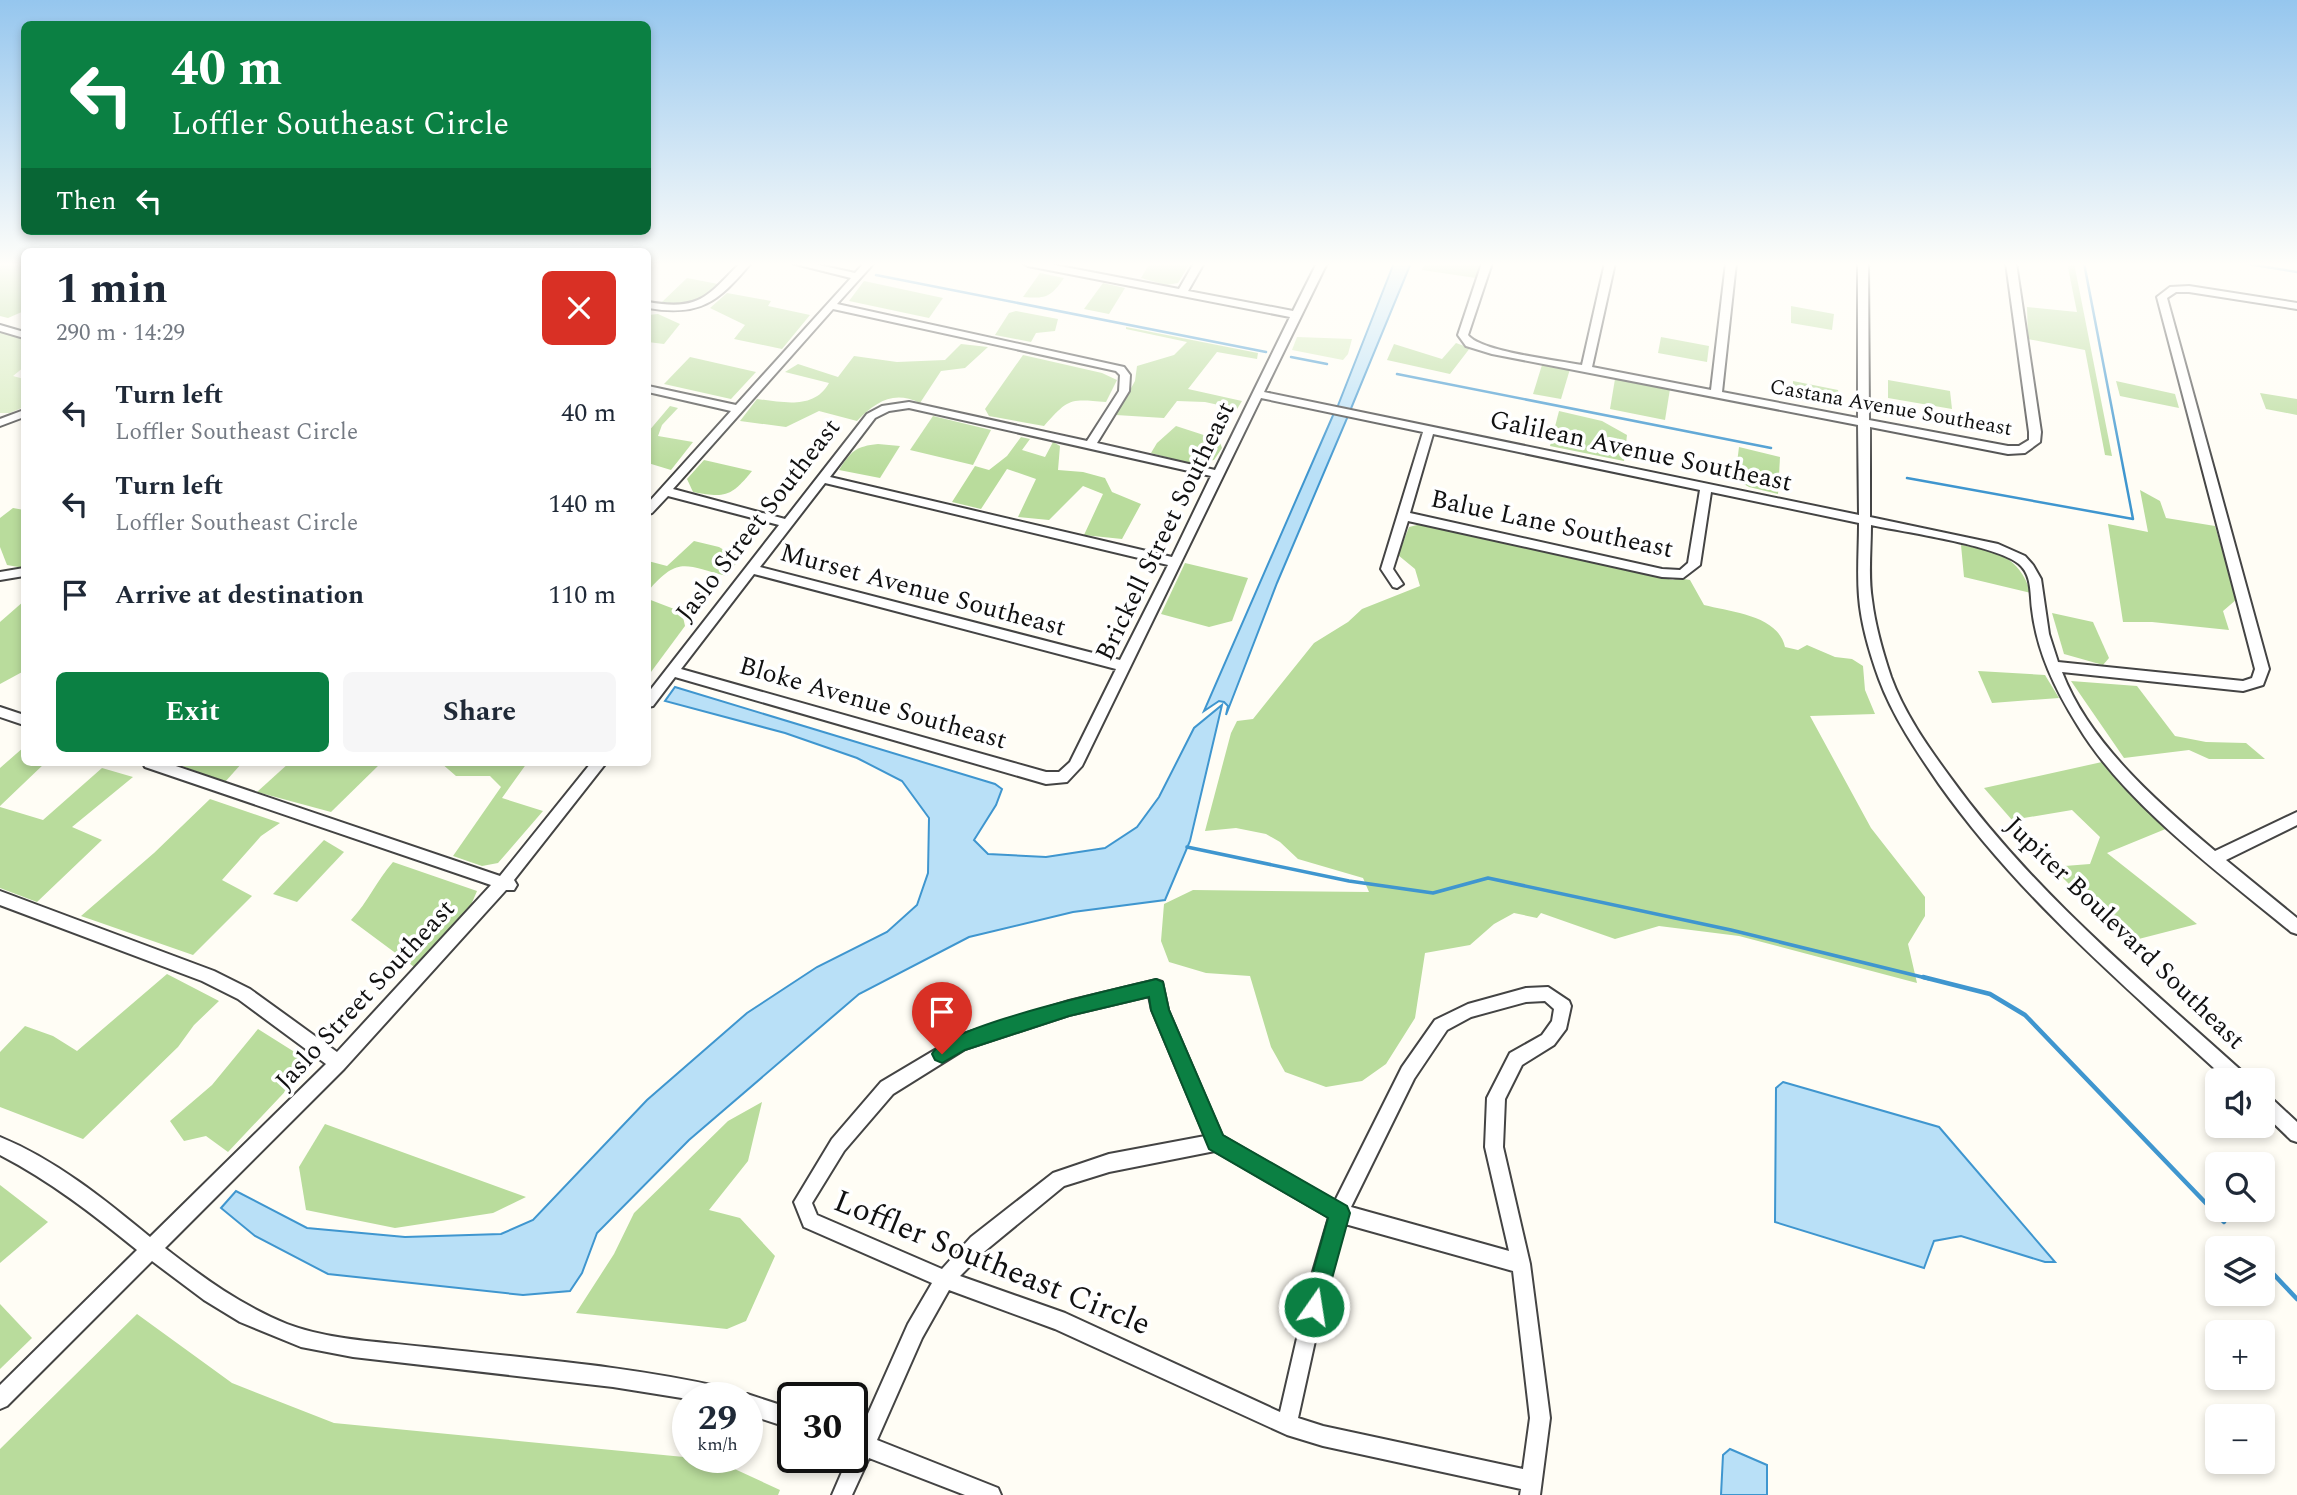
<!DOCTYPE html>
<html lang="en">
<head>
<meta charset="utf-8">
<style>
	body { margin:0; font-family:Spectral,serif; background:#f6f6f7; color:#1f2937; height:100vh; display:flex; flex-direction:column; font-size:26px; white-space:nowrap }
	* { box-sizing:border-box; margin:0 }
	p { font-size:23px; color:#747a83 }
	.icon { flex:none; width:38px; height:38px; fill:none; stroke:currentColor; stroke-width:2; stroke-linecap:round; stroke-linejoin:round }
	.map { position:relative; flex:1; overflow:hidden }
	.sheet { position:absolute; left:21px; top:248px; width:630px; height:518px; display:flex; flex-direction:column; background:#fff; border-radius:10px; box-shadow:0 4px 10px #0003 }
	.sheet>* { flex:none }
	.top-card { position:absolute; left:21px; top:21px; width:630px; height:214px; border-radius:10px; box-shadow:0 4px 10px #0003; background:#0b8043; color:#fff; overflow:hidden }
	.buttons { position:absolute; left:2205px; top:1068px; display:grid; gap:14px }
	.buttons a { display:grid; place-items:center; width:70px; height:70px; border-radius:10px; background:#fff; box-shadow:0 4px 10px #0003; font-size:35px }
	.speed { position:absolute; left:672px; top:1382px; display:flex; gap:14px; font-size:35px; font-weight:700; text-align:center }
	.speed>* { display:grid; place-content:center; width:91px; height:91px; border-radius:50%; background:#fff; box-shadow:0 4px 10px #0003; line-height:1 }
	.speed small { font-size:18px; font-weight:400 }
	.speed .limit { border:4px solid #111; border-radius:10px; background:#fff; color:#111 }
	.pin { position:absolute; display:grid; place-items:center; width:60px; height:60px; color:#fff; margin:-72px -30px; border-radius:50% 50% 50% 0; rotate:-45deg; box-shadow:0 0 7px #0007 }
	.pin .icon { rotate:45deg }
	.me { position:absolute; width:77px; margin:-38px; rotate:13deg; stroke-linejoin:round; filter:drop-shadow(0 0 5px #0008) }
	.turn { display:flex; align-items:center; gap:24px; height:147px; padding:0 35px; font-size:32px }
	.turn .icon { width:91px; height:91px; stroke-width:2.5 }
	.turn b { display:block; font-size:49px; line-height:60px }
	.then { display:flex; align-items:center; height:66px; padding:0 35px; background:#0003; gap:14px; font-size:26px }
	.round { display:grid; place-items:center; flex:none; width:74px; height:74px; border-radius:10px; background:#f6f6f7 }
	.summary { display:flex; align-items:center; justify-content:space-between; height:119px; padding:0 35px }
	h1 { font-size:42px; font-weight:700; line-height:52px }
	.action { display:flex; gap:14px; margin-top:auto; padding:14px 35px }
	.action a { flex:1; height:80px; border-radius:10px; background:#0b8043; color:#fff; font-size:28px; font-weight:700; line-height:80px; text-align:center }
	.action a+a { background:#f6f6f7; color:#1f2937 }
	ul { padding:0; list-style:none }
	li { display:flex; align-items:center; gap:21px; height:91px; padding:0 35px }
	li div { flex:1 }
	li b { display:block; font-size:26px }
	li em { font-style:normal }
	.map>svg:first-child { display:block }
	.green { fill:#d5ebbd }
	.forest { fill:#b9dc9c }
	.water { fill:#b9e0f7; stroke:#3f96cf; stroke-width:2 }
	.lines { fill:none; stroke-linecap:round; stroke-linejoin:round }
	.stream-far2 { stroke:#3f96cf; stroke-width:2.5 }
	.stream-far1 { stroke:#3f96cf; stroke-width:3.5 }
	.stream { stroke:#3f96cf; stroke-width:4.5 }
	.minor-casing { stroke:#444; stroke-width:4 }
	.minor { fill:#fff; fill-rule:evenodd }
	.route { fill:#0b8043; stroke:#07532c; stroke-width:2 }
	.labels { text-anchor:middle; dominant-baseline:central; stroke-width:7; stroke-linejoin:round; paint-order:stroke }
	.far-street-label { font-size:21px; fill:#111; stroke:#fff }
	.street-label { font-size:26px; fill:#111; stroke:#fff }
	.near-street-label { font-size:32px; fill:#111; stroke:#fff }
</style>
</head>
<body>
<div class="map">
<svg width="2297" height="1495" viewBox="0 0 2297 1495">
	<rect width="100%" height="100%" fill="#fffdf5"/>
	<g class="green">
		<polygon points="0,331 24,339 24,367 13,376 24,379 24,407 10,413 0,413"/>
		<polygon points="1297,337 1352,339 1348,354 1343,360 1292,350"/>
	</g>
	<g class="forest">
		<polygon points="0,263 24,263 24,311 8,318 0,316"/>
		<polygon points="1150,263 1190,263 1178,283 1166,285 1141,278"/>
		<polygon points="1425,263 1481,263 1476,278 1422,270"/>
		<polygon points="2067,263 2074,263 2112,456 2105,455 2085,350 2028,339 2027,307 2077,312"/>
		<path d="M1040 273 1064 278C1051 297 1046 299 1023 297Z"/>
		<path d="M687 278 718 284C702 301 685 306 662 302Z"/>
		<polygon points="864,281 943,298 929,318 849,301"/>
		<polygon points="1103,283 1125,288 1109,314 1084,309"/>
		<polygon points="727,293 771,301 768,306 810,315 782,349 734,339 745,325 710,308"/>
		<polygon points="1791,306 1834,314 1832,330 1791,323"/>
		<polygon points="1016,311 1058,319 1055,331 1036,333 1031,342 995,335 1009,313"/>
		<polygon points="658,314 680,324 664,344 648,342 648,315"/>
		<polygon points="1126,327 1258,353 1257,359 1217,352 1188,389 1242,401 1237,409 1205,402 1177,401 1164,418 1116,415 1135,381 1137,366 1174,355 1187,342 1126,329"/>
		<polygon points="1661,337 1709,346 1707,362 1658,353"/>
		<polygon points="1456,343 1470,348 1450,374 1387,360 1394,344 1442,359"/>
		<path d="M961 344 988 347 965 368 941 371 920 403C893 390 876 402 857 421L819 411 786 427 740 421 757 399C783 402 814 410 829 383L785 372 798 364 838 377 854 356 897 362 945 360Z"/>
		<path d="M1023 355 1102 373 1117 380 1106 402C1069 399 1069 398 1044 426L989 416 985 409Z"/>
		<polygon points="690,357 756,372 731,399 664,384"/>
		<polygon points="1542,365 1570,369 1561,399 1533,394"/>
		<polygon points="1615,379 1670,389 1665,420 1610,409"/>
		<polygon points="1888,380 1950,391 1952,409 1888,398"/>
		<polygon points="1793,381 1838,390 1841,407 1793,399"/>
		<polygon points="2116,381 2175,394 2179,408 2120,396"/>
		<polygon points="2260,393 2297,399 2297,415 2266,409"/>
		<polygon points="670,406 678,408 662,425 658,436 693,442 671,470 648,463 648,432"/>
		<polygon points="1559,411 1602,421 1627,435 1624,461 1550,446"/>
		<polygon points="933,416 991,430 973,465 910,450"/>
		<polygon points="1176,426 1219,440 1222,448 1214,460 1192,464 1151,453 1157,443"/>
		<polygon points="1021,437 1030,439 1022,450 1045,457 1053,442 1060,446 1058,470 1083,472 1105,478 1112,492 1141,504 1122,539 1084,535 1103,494 1083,486 1049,520 1018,517 1036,479 1007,469 981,509 952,502 975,466 989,470 1007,456"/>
		<path d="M878 444 900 446 880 478 839 470C850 452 856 446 878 444Z"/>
		<polygon points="1739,447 1780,457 1778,494 1749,487 1735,479"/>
		<path d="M704 460 752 471C731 497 725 498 693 492L687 479Z"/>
		<polygon points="2140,490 2160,501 2166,518 2215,526 2237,599 2223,611 2229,630 2152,622 2123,622 2108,524 2148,532"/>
		<polygon points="13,508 24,510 24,568 7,565 0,547 0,518"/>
		<path d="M1421 524 1673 580 1678 578 1690 580 1704 605C1731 612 1778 615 1785 647L1798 650 1807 645 1835 657 1852 659 1863 666 1865 690 1875 714 1810 716 1871 828 1925 897V916L1908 944 1917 983 1739 936 1659 926 1615 939 1541 913 1537 918 1514 913 1494 924 1470 945 1425 953 1415 1018 1386 1064 1362 1081 1326 1087 1285 1072 1271 1047 1250 976 1206 973 1169 962 1161 941 1164 904 1193 890 1369 892 1363 878 1298 859 1280 842 1266 834 1236 828 1205 831 1231 733 1237 721 1253 719 1314 643 1348 622 1362 609 1420 586 1415 569 1398 555 1409 527Z"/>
		<path d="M694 541 719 547 739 559 727 576C685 566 679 555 648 591V561L667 566Z"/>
		<path d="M1961 545C1998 552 2018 555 2031 593L1964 577Z"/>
		<polygon points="1185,563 1248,578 1232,621 1209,627 1161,614"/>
		<polygon points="648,599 682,612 685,626 648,676"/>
		<polygon points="24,601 24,671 0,684 0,622"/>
		<polygon points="2052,613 2093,622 2109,658 2103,665 2064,654"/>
		<polygon points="1978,671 2045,675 2059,698 1992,703"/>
		<polygon points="2071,681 2137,686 2175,736 2206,742 2246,743 2265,759 2209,759 2189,750 2124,758"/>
		<polygon points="24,747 24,763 45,763 0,806 0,768"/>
		<polygon points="2102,762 2168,828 2107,853 2197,924 2127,942 2052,867 2090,864 2100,837 2072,810 2012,820 1984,788"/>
		<polygon points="174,763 242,763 225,782"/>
		<polygon points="289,763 381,763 331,812 257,792"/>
		<polygon points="441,763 527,763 502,798 543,811 498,863 482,866 453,856 501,787 490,776 456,776"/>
		<polygon points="102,768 133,777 72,827 102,840 37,902 0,888 0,807 43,820"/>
		<polygon points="210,799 280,823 261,836 222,880 252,896 193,955 81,916 154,853"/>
		<polygon points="324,840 344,852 297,902 273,894"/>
		<path d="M393 862 477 891 471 905 417 969 351 920C368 902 377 880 393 862Z"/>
		<polygon points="167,974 219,1001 194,1025 178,1047 83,1139 0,1107 0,1052 25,1026 53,1036 77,1051"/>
		<polygon points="258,1029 312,1063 228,1152 206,1136 184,1141 170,1121 212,1085"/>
		<polygon points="762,1102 748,1161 709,1210 740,1218 775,1256 746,1321 727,1329 576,1313 614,1254 634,1213 728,1121"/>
		<polygon points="325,1124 526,1197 493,1213 395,1228 306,1210 299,1167"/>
		<polygon points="0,1185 48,1222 0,1263"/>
		<polygon points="0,1304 32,1338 0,1369"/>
		<polygon points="137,1314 232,1383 334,1423 715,1460 780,1490 778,1495 0,1495 0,1449"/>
	</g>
	<g class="water">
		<polygon points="1394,263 1411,263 1350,411 1337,408"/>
		<polygon points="1334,413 1348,416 1277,583 1226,715 1228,706 1224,702 1219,701 1204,711"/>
		<polygon points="675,687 995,784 1002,789 996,805 974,840 988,854 1046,857 1105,848 1137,827 1159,797 1194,728 1222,705 1190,841 1165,900 1073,912 969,937 859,994 689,1140 597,1233 582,1273 570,1291 523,1295 328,1274 255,1236 221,1208 236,1191 307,1228 405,1237 501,1234 533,1220 647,1100 747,1013 817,967 887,932 917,905 928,873 929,818 902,781 857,758 785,733 665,701"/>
		<polygon points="1783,1082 1939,1127 2055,1262 2045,1262 1961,1236 1934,1241 1924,1268 1775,1222 1776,1088"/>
		<polygon points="1730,1449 1767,1465 1767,1495 1721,1495 1723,1455"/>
	</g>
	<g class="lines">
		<g class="stream-far2">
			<polyline points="2242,263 2297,272"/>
			<polyline points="876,275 1266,352"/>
			<polyline points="1291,357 1327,364"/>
			<polyline points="1397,374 1771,448"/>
			<polyline points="1907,478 2133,519 2084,263"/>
		</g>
		<polyline class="stream-far1" points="1187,847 1349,881 1433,893 1488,878 1731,930 1930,979"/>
		<g class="stream">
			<polyline points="1923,977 1990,994 2025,1015 2224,1222"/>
			<polyline points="2263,1263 2297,1299"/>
		</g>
		<g class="minor-casing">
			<g id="minor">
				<path d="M740 263H751C718 302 700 317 648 308V302C699 311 707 297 740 263Z"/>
				<path d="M791 263H810L855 273 864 263H874L837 304 1124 367 1130 375 1129 391 1097 443 1215 470 1290 317 1028 266 1023 263H1044L1179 289 1194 263H1204L1188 291 1293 311 1317 263H1327L1264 392 1859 515 1858 425 1492 354 1466 346 1458 335 1482 263H1492L1468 335C1481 352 1557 360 1582 365L1605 263H1615L1592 367 1711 390 1726 263H1736L1722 392 1858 418V263H1868L1869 420 2008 446H2019L2029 440V432L2006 263H2016L2041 432 2040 442 2025 453 2008 454 1870 427V517L1998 544 2025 556 2033 565 2041 579 2049 634 2058 662 2243 681 2252 678 2255 669 2157 297 2170 287 2189 286 2297 303V309L2189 292H2176L2167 298 2269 669 2263 685 2243 691 2062 672C2089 743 2158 803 2215 851L2297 812V825L2226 860 2297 918V934L2291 932C2221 874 2125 804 2078 726 2055 689 2037 652 2032 609 2030 593 2032 575 2019 564 1996 545 1904 532 1871 525 1871 550 1868 576 1872 600 1875 625 1883 653 1891 677 1904 713 1928 747 1950 777 2032 891 2142 981 2245 1074L2247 1080H2227C2126 987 2019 897 1939 784 1917 752 1893 717 1879 679 1870 654 1861 624 1859 597 1857 573 1859 547 1859 523L1711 492 1700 565 1683 578 1662 577 1408 521 1393 569 1403 584 1397 588 1393 587 1381 569 1423 432 1261 398 1082 766 1067 782 1046 784 675 677 653 706 648 707V693L779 525 668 496 652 513 648 514V503L731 411 648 392V386L736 405 851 278ZM833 309 1116 371 1120 375 1119 391 1087 441 909 402 882 406 867 414 785 519 673 489ZM909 408 1211 476 1172 557 830 477 875 418 889 411ZM1433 434 1700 490 1688 563 1680 570 1662 569 1410 513ZM825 483 1168 565 1120 660 760 567ZM754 574 1116 669 1070 762 1059 772H1046L681 669Z"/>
				<polygon points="0,325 24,332 24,338 0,331"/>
				<polygon points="24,410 24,417 0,426 0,419"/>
				<polygon points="24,568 24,576 0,580 0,572"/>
				<polygon points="0,707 24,715 24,725 0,717"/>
				<path d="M143 763H167L500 876 591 763H606L514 880 517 885 514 890H506L344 1069 165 1248C202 1277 242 1306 287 1324 332 1341 386 1342 434 1348 532 1359 629 1366 725 1388L732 1391 735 1398 688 1399 613 1387 353 1357 301 1347 240 1322 204 1300 152 1261 7 1406 0 1409V1385L137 1250C93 1214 50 1181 0 1155V1137C56 1160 104 1199 150 1237L326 1064 238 999 202 981 0 905V891L214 971 250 989 337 1052 491 885 145 767Z"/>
				<path d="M1156 980 1162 982 1168 1010 1222 1136 1335 1201 1402 1067 1435 1020 1468 1004 1526 988 1548 987 1569 1001 1571 1006 1566 1029 1554 1045 1522 1065 1505 1099 1503 1147 1530 1264 1550 1418 1540 1495H1520L1521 1489 1323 1446 1287 1435 1055 1329 949 1290 922 1338 877 1440 998 1488 1001 1495H965L869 1458 852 1495H832L848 1458H852V1431L859 1434 908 1324 932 1283 804 1227 794 1202 832 1139 881 1082 960 1035 1069 1001ZM1149 996 1152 1010 1205 1136 1109 1154 1053 1173 971 1237 942 1269 817 1215 812 1203 844 1151 893 1094 965 1049 1069 1015ZM1545 1001 1554 1009 1552 1021 1542 1035 1510 1053 1487 1098 1485 1147 1509 1251 1351 1207 1414 1079 1447 1030 1471 1017 1526 1002ZM1215 1151 1329 1217 1310 1282 1280 1412 1065 1313 960 1276 985 1251 1064 1186 1109 1172ZM1345 1224 1513 1271 1530 1418 1523 1469 1323 1426 1298 1418 1328 1282Z"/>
				<polygon points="2263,1094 2269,1096 2297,1122 2297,1142 2291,1140 2263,1113"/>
				<polygon points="747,1394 793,1409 793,1429 747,1414 747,1398 739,1398"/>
			</g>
		</g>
		<use href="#minor" class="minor"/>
	</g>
	<linearGradient id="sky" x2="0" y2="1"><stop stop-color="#95c6ee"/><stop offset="0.56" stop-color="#fffefa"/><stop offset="1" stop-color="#fffefa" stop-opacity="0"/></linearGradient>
	<rect width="2297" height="472" fill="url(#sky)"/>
	<path class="route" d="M1156 979 1163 982 1169 1010 1223 1135 1347 1206 1350 1213 1322 1315 1314 1318 1306 1315 1303 1307 1328 1218 1209 1149 1151 1010 1149 997 1069 1016 965 1050 942 1063 935 1060 932 1054C945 1026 1120 988 1156 979Z"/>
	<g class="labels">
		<g class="far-street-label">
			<text transform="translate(1891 408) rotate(10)">Castana Avenue Southeast</text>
		</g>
		<g class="street-label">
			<text transform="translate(1641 451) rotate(12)">Galilean Avenue Southeast</text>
			<text transform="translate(758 520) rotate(-52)">Jaslo Street Southeast</text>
			<text transform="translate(1552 524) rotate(12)">Balue Lane Southeast</text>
			<text transform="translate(1165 531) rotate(-64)">Brickell Street Southeast</text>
			<text transform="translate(923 590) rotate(15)">Murset Avenue Southeast</text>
			<text transform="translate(873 703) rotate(16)">Bloke Avenue Southeast</text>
			<text transform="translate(2125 933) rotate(44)">Jupiter Boulevard Southeast</text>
			<text transform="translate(365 995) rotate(-47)">Jaslo Street Southeast</text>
		</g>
		<g class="near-street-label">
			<text transform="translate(992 1263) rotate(22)">Loffler Southeast Circle</text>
		</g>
	</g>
</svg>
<div class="buttons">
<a><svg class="icon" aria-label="sound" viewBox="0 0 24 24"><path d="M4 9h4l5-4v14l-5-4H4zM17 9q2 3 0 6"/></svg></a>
<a><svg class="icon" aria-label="search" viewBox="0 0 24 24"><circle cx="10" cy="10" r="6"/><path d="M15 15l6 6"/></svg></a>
<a><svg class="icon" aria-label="layers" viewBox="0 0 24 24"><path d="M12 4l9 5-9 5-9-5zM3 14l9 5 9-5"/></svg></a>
<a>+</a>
<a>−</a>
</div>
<div class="speed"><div>29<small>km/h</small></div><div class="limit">30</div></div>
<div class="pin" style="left:942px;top:1054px;background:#d93025"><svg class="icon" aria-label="arrive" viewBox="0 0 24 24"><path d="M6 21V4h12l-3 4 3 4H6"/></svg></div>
<svg class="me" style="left:1314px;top:1307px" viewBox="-20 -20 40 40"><circle r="17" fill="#0b8043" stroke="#fff" stroke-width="3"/><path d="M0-11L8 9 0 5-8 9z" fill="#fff"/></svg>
<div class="top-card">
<div class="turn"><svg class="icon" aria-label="left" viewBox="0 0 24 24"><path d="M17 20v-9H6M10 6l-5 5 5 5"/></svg><div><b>40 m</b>Loffler Southeast Circle</div></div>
<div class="then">Then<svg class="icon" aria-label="left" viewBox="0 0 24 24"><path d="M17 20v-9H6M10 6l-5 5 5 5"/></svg></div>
</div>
<section class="sheet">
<div class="summary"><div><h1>1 min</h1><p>290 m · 14:29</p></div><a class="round" style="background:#d93025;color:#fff"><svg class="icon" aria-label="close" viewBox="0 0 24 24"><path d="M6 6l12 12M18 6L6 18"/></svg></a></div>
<ul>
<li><svg class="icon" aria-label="left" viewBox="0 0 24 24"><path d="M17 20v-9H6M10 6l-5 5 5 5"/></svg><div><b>Turn left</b><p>Loffler Southeast Circle</p></div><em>40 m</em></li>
<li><svg class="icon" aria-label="left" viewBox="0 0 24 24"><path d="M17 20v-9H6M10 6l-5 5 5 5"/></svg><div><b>Turn left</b><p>Loffler Southeast Circle</p></div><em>140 m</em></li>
<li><svg class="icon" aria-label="arrive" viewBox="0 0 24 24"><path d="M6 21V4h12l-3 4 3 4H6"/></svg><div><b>Arrive at destination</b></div><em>110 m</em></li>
</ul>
<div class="action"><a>Exit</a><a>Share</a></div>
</section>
</div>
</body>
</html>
